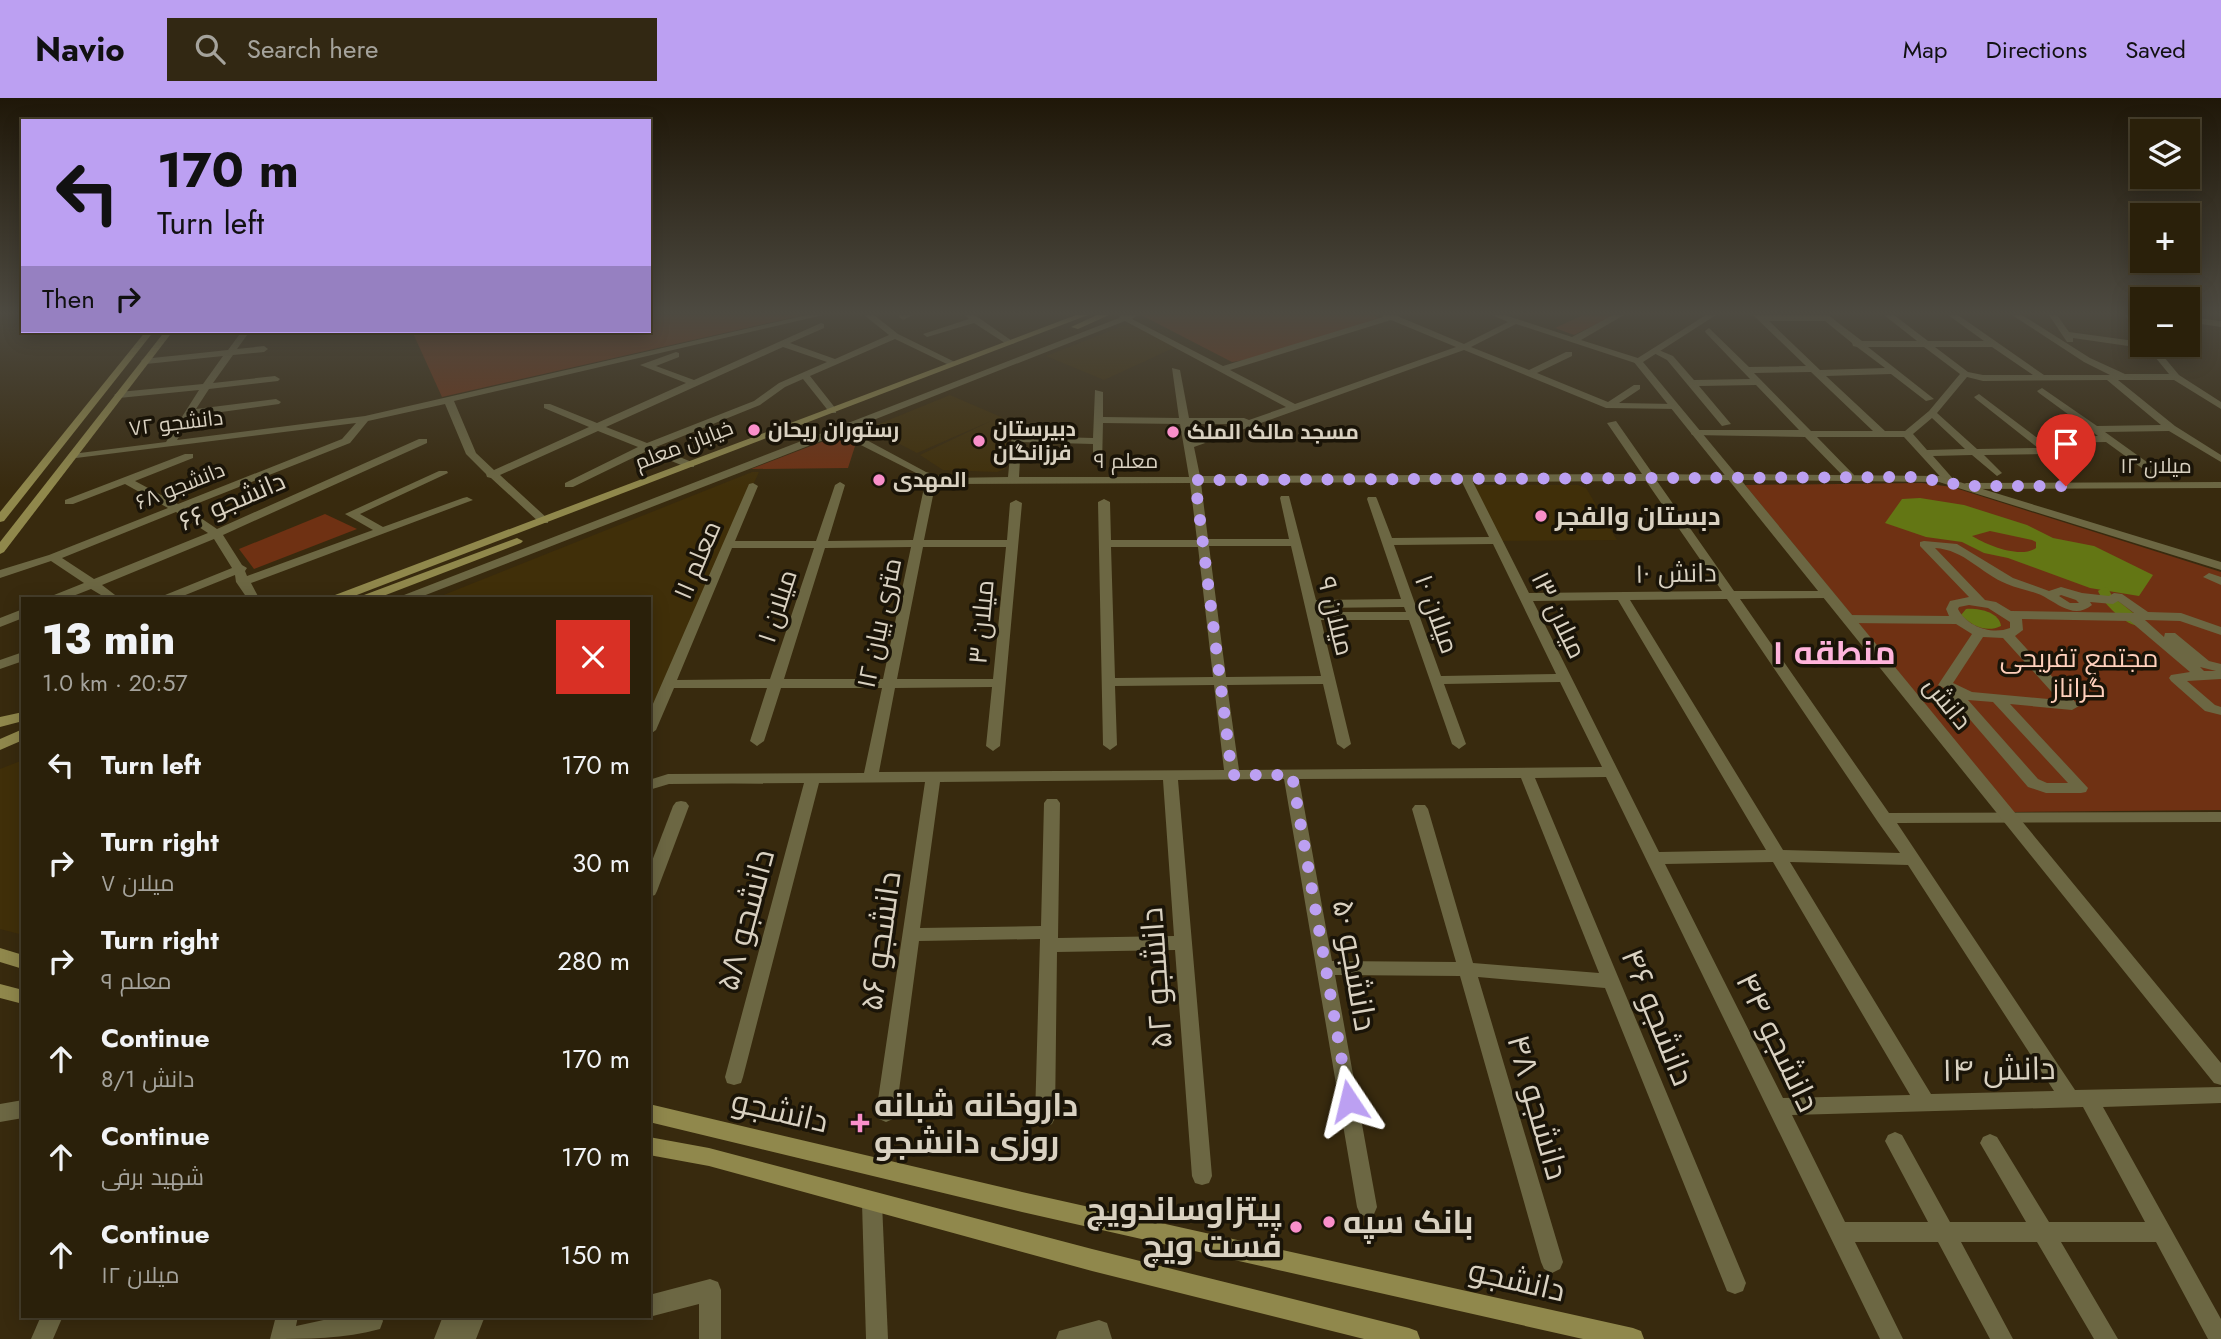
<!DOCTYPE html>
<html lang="en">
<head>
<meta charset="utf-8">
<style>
	body { margin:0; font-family:Jost,Cairo,sans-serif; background:#322813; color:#f1f3f6; height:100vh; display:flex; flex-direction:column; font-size:26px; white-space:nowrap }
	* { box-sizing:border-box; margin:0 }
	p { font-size:23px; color:#a5a39c }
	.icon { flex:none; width:38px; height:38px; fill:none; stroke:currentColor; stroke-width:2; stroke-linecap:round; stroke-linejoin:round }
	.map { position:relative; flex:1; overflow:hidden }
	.sheet { position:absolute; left:21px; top:499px; width:630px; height:721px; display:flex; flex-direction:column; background:#2a200a; border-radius:0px; box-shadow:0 4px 18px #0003,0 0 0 2px #463e2b }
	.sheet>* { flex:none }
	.hud { position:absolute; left:21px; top:21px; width:630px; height:214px; border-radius:0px; box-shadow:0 4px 18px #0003,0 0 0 2px #463e2b; background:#bca0f2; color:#111; overflow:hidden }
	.fabs { position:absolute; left:2130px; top:21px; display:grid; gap:14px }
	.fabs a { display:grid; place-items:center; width:70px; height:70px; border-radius:0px; background:#2a200a; box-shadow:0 4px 18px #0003,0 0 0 2px #463e2b; font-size:35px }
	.pin { position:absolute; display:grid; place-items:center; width:60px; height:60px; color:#fff; margin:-72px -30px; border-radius:50% 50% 50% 0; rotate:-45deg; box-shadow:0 0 7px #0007 }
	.pin .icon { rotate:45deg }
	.me { position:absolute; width:77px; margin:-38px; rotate:350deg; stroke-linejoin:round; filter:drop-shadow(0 0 5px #0008) }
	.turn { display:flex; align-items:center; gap:24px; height:147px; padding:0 21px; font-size:32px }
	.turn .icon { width:91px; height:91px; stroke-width:2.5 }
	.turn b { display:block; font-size:49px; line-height:60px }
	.then { display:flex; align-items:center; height:66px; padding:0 21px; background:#0003; gap:14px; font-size:26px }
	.round { display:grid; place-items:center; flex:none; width:74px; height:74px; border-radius:0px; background:#322813 }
	.summary { display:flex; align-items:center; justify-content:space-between; height:119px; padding:0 21px }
	h1 { font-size:42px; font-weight:800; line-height:52px }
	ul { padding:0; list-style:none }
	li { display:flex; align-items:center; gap:21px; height:98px; padding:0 21px }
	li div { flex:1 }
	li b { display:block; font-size:26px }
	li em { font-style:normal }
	header { display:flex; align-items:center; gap:42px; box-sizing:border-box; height:98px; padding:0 35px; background:#bca0f2; color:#111 }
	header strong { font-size:33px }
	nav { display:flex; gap:38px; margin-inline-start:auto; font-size:24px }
	.search { width:490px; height:63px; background:#322813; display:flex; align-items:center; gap:18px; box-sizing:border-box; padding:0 24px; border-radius:0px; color:#a5a39c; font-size:26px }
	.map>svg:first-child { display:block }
	.built { fill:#402f09 }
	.green { fill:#6f3113 }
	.water { fill:#637614; fill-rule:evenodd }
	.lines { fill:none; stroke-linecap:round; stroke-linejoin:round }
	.canal { fill:#637614; fill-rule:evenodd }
	.minor { fill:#6c6743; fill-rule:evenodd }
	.tertiary { fill:#6c6743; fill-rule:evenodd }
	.secondary { fill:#90884c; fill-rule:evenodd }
	.route { stroke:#bca0f2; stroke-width:12; stroke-dasharray:0 21.6 }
	.poi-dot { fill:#f98fca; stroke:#1a1408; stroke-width:2.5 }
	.labels { text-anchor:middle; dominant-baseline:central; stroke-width:7; stroke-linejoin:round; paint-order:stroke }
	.far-street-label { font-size:21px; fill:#d9d1c1; stroke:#1a1408 }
	.far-poi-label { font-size:21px; font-weight:bold; fill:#d9d1c1; stroke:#1a1408; text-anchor:start }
	.street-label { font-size:26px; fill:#d9d1c1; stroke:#1a1408 }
	.poi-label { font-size:26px; font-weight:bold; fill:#d9d1c1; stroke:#1a1408; text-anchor:start }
	.park-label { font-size:26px; fill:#ffd0bc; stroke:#1a1408 }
	.near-street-label { font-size:32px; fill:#d9d1c1; stroke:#1a1408 }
	.near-poi-label { font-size:32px; font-weight:bold; fill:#d9d1c1; stroke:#1a1408; text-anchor:start }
	.district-label { font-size:33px; font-weight:bold; fill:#ffb4dc; stroke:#1a1408 }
</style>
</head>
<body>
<header>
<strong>Navio</strong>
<div class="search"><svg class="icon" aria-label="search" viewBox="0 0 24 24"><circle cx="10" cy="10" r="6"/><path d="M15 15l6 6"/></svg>Search here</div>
<nav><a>Map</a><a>Directions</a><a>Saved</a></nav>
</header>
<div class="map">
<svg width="2221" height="1241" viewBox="0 0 2221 1241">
	<rect width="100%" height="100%" fill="#382a0e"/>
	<g class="built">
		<polygon points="1128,226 1178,248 1104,282 1046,258"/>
		<polygon points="950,297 1001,319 1009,328 1005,371 997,374 943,372 920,357 993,322 917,355 869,330"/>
		<polygon points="752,374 759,374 708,485 649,631 649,500 436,500"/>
		<polygon points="1474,387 1578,387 1586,390 1617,442 1491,443"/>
		<polygon points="23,662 23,837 0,831 0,671"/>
	</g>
	<g class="green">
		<polygon points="649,217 804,217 442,299 412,233 649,233"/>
		<polygon points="1141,217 1373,217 1383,222 1273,257 1232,264"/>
		<polygon points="1583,217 1613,218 1574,237 1555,230"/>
		<polygon points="837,338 855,348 848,370 751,371"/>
		<polygon points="1922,385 1952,389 2221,474 2221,712 2013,714 1745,387"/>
		<polygon points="325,416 357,431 254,471 239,451"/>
	</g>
	<g class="water">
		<path d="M1920 400 1964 407 2027 427 2053 440 2094 448 2153 477 2139 498 2090 490 2008 460 1984 455 1962 444 1926 439 1885 425 1902 401ZM1990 433 2032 442 2036 444V450C2020 461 1987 447 1972 438Z"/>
		<path d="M1966 511C1979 510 1999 514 2001 528 1986 535 1972 528 1961 517Z"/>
	</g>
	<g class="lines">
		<path class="canal" d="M2104 489 2108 490 2112 498 2142 522 2144 525 2142 528C2128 530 2103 506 2098 493Z"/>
		<g class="minor">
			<path d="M807 217H823L454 303 476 355 494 372 589 329 544 310V306H550L597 325 686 285 640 267 676 254 679 255V259L656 268 694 282 821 225 824 226V230L790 245 835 261 889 237 864 217H874L898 236 959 266 951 268 895 241 810 278 836 311V315H830L803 281 785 289 760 307 656 349 694 365V369H686L647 353 573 389H565V385L638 349 598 333 500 377 548 421V425H540L491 380 487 379 486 376 466 356 445 306 368 323 350 345 186 410 217 431 419 341H427V345L223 437 242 467 247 470 245 473 247 478 373 432 345 416 439 373H447L448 375 360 416 383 429 463 400 467 399 473 402 251 485 259 500H247L236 484 235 477 178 500H163L165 497 232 470 214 441 102 487 119 500H106L91 491 68 500H52L54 497 84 485 51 463 0 480V472L49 457 168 410 125 386 73 406H65V402L185 356H193V360L135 383 178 406 342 341 356 325 68 361V357L72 356 166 344 199 292 119 300 114 297 119 294 203 286 223 258 146 266 141 263 143 261 228 252 242 233H250L237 251 264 248 268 251 264 254 233 257 213 285 275 278 280 281 278 283 209 291 196 311 276 301 281 304 279 306 192 318 177 342 365 318ZM783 249 827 264 779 285 754 303 647 345 606 329ZM176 414 208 435 94 481 62 460Z"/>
			<polygon points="900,217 913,217 903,222 899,219"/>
			<polygon points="965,217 974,217 979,220 1015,245 1008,247 974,225 927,239 923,236 969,221"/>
			<path d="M1120 217H1138L1132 221 1223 268 1383 219 1382 217H1395L1464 246 1508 224 1492 217H1505L1572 239 1613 217H1624L1581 242 1641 261V265H1635L1516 226 1471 249 1529 272 1566 254H1572V258L1537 275 1608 304 1634 287H1640V291L1619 305 1675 306 1680 309 1678 311 1606 310 1464 252 1194 349 1200 378 1642 376 1607 325 1616 323 1653 376 1736 377V381L1732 382 1657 383 1734 493H1831L1833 496 1831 499 1827 500 1740 501 1889 715 2221 714V724L1897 725 2075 992 2221 989V1005L2103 1009 2221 1221V1241H2208L2156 1144H2061L2118 1241H2094L2037 1144H1961L2013 1241H1990L1938 1144H1855L1903 1241H1880L1606 679 1535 680 1746 1185 1743 1193 1735 1196 1727 1193 1605 890 1478 879 1563 1164 1560 1171 1552 1175 1544 1171 1541 1164 1460 878 1335 877 1377 1109 1374 1116 1367 1119 1360 1116 1357 1109 1284 681 1178 682 1212 1078 1209 1085 1202 1087 1195 1085 1192 1078 1175 852 1057 854 1055 1020 1052 1026 1045 1029 1038 1026 1035 1020 1040 841 919 843 896 1015 893 1021 886 1024 879 1021 876 1015 925 684 819 685 743 979 741 985 734 987 727 985 725 979 804 685 669 686 649 692V682L668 676 864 675 882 590H781L764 643 757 648 750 643 767 590H674L656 632 649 637V615L749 386 753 385 758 388 735 443H816L835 387 840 384 845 387 828 443 913 442 926 380 839 336 418 500H402L404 497 1119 220ZM1391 222 1456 249 1295 306 1230 272ZM1125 223 1286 309 1249 322 1244 320H1189L1180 272 1172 270 1179 320 1103 319V294L1095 292 1093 340 1021 338 1022 327 1013 325 1008 379 947 380 926 374 848 332ZM1103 325 1180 326 1189 379H1019L1021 344 1093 346V365L1098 368 1102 367ZM1190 326H1239L1193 342ZM936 383 947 386 1190 385 1197 442H1111L1110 404 1104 401 1098 404 1103 647 1110 652 1117 647 1115 588 1214 587 1224 672 879 674 895 590 992 589 986 648 993 653 1000 648 1022 405 1016 402 1010 405 1007 442H924ZM1646 383 1722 493 1529 495 1473 384ZM1462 384 1489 439 1392 440 1377 401 1376 399H1368L1367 401 1401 501 1316 502 1289 398H1281L1280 400 1289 441H1208L1201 385ZM1493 446 1556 576 1441 578 1394 447ZM1209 448H1291L1321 578 1226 579ZM911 449 883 581H784L825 450ZM923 449H1006L993 581H897ZM1111 449H1198L1213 579 1115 580ZM732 450H814L770 581 677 582ZM1727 501 1878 724 1900 755 1783 752 1630 502ZM1618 502 1766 752 1659 754 1533 503ZM1404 509 1406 514H1319L1318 510ZM1321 522H1409L1452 646 1459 651 1466 646 1444 586 1560 584 1602 669 1239 672 1227 587 1323 586 1337 646 1344 651 1351 646ZM1521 680 1599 875 1473 865 1428 711 1425 707H1415L1412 711 1456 864 1332 863 1299 681ZM1163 682 1174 838 1058 840 1060 705 1057 701H1047L1044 705 1041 828 920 830 940 684ZM1773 764 1910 997 1783 1000 1665 766ZM1790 764 1908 767 2054 993 1931 996ZM2083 1009 2145 1124H2049L1997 1039 1990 1036 1983 1039 1980 1045 2026 1124H1950L1902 1037 1895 1034 1888 1037 1885 1043 1928 1124H1845L1792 1017Z"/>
			<path d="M1753 217H1828L1862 243H1917L1884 217H1894L1928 243H1984L1948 217H1958L2044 277H2110L2084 264 2012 217H2022L2090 260 2125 276H2169L2146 248 2142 250 2073 240V244H2067L2049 217H2057L2069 234 2142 244V247H2154L2179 277 2221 304V311L2174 282H2118L2175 328 2221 357V364L2169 333 2105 334 2158 372V376H2150L2106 344 2044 345 2075 369V373H2067L2046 356 1984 357 2002 375 1997 378 1972 357 1933 358 1955 383 1950 386 1946 385 1904 339H1817L1854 377V381H1846L1805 339 1692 337 1691 335 1696 332H1799L1756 287 1699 288 1731 326 1722 328 1667 262 1650 253 1654 250 1673 258 1694 282 1750 281 1706 235 1705 233 1709 230 1749 269 1806 268ZM1769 223H1825L1852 245 1853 248 1857 249 1885 270 1820 272ZM1868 249H1924L1960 276 1929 313 1905 333H1885L1826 278 1891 276 1926 303 1934 301ZM1935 249H1992L2033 277H1983L1968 274ZM1811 274 1873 333H1811L1754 275ZM1967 279 1983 283 2107 282 2161 327 2097 328 2042 290 2037 293 2039 295 2098 338 2036 339 1979 296 1974 299 1976 301 2038 350 1977 351 1937 315ZM1932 320 1965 351 1927 352 1913 336Z"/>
			<polygon points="2125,217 2133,217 2142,230 2142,239 2139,238"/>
			<polygon points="2188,219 2221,223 2221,229 2188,224"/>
			<polygon points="2221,384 2221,390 1966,391 1961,388 1966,385"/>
			<path d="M1924 443 1957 446 2013 480 2049 493 2061 489 2082 495 2109 498 2114 495 2122 496 2148 514 2181 515 2221 529V537L2180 523 2145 522 2164 539 2165 535H2175L2209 563 2221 566V581L2187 583 2215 607 2221 609V617L2205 613 2171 583 2169 580 2171 577 2190 574 2130 523 2022 521 2023 532 2015 538 2079 608 2072 612 2010 606 2088 690 2086 694 2081 695H2046L2028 689 1954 603 1952 600 1955 596 1938 587 1972 536 1956 526 1848 525 1842 521 1848 517 1949 518 1946 511 1950 503 1969 499 1920 448V444ZM1935 450C1965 452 1980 475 2007 486 2020 492 2037 493 2048 501 2062 509 2076 520 2092 507L2090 504 2113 506 2118 503 2134 515 2011 513 1996 504 1985 502ZM2061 497 2076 502 2079 505H2070L2059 498ZM1969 507 1988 510 2010 524V530C1992 537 1967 529 1958 511L1959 509ZM1983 539 2003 540 2059 602 1972 594 1953 585ZM2200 569 2216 573H2204ZM1968 602 1993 604 2068 685H2047L2038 681Z"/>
			<polygon points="2209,475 2221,479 2221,487 2203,479"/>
			<polygon points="23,511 23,520 0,529 0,520"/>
			<polygon points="23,554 23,563 0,571 0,562"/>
			<polygon points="681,703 686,704 689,708 657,793 655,797 649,799 649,771 673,708 676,704"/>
			<polygon points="23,1002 23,1020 0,1024 0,1006"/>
			<polygon points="872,1095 879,1098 882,1105 888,1241 866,1241 862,1105 865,1098"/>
			<polygon points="710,1181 718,1184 721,1192 721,1241 699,1241 699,1206 649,1219 647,1218 649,1218 649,1197"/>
			<polygon points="41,1218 63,1218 53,1241 31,1241"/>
			<path d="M276 1218H298L296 1228 342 1218H381L383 1223 380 1231C345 1241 306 1241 270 1241Z"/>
			<polygon points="1099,1222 1107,1225 1112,1241 1056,1241 1059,1233"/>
		</g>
		<g class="tertiary">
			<polygon points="1706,217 1716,217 1643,264 1736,376 1940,378 2221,464 2221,472 1939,384 1741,382 2221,965 2221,987 2214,985 1633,263"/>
			<polygon points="443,1218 485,1218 476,1241 434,1241"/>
		</g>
		<g class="secondary">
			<polygon points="1076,217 1088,217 349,500 333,500 335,497"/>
			<polygon points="1097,217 1109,217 1078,231 1071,229"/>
			<polygon points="146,233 154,233 4,423 0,424 0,414"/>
			<polygon points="165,233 173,233 4,454 0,456 0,444"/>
			<polygon points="517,440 523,443 521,445 378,500 362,500 364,497"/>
			<polygon points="23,614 23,623 0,629 0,619"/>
			<polygon points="23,631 23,642 0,652 0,641"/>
			<polygon points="0,850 23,857 23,871 0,864"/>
			<polygon points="0,886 23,892 23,906 0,900"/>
			<polygon points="649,1006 1022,1094 1633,1230 1641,1233 1644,1241 1583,1241 1022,1114 649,1024"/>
			<polygon points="649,1039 709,1050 1092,1151 1409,1230 1417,1233 1420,1241 1364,1241 1092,1173 709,1068 649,1057"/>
		</g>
	</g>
	<linearGradient id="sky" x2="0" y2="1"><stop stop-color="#1f1708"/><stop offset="0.55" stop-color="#4d4a41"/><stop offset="1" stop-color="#4d4a41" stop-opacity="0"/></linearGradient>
	<rect width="2221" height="391" fill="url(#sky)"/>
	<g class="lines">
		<polyline class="route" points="1349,1003 1292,677 1232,677 1195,382 1915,379 1966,388 2066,388"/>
	</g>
	<g class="poi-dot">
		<circle cx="754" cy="332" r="7"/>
		<circle cx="1173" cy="334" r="7"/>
		<circle cx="979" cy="343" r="7"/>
		<circle cx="879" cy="382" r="7"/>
		<circle cx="1541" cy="418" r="7"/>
		<path d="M856.5 1014.5h7v7h7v7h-7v7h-7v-7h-7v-7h7z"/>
		<circle cx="1329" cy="1124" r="7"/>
		<circle cx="1296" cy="1129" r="7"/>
	</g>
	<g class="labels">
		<g class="far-street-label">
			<text transform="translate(176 325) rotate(-7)">دانشجو ۷۲</text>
			<text transform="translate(684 347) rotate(-21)">خیابان معلم</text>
			<text x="1126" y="363">معلم ۹</text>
			<text x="2156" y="368">میلان ۱۲</text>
			<text transform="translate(180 388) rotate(-22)">دانشجو ۶۸</text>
		</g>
		<g class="far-poi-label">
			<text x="993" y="331">دبیرستان<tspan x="993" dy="24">فرزانگان</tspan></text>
			<text x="768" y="332">رستوران ریحان</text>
			<text x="1187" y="334">مسجد مالک الملک</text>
			<text x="893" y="382">المهدی</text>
		</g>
		<g class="street-label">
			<text transform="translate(232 403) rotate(-23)">دانشجو ۶۶</text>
			<text transform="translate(697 462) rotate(-67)">معلم ۱۱</text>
			<text transform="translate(1676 475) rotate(-1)">دانش ۱۰</text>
			<text transform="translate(777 508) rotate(-72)">میلان ۱</text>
			<text transform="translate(1437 516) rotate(70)">میلان ۱۰</text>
			<text transform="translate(1559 517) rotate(64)">میلان ۱۳</text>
			<text transform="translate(1336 518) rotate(76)">میلان ۹</text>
			<text transform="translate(981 524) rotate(-85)">میلان ۳</text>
			<text transform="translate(879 525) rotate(-78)">۱۲ متری بیان</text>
			<text transform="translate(1948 605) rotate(51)">دانش</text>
		</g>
		<g class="poi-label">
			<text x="1555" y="418">دبستان والفجر</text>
		</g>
		<g class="park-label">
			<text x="2079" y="560">مجتمع تفریحی<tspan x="2079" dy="30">گراناز</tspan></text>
		</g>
		<g class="near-street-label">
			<text transform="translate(745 822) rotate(-75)">دانشجو ۵۸</text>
			<text transform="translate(880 843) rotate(-82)">دانشجو ۵۶</text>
			<text transform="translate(1355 867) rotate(80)">دانشجو ۵۰</text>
			<text transform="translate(1156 880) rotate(-94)">دانشجو ۵۲</text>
			<text transform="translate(1658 919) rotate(68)">دانشجو ۴۶</text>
			<text transform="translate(1778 944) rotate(64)">دانشجو ۴۴</text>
			<text transform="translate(1999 971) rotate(-1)">دانش ۱۴</text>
			<text transform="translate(1538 1009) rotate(74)">دانشجو ۴۸</text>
			<text transform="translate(780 1013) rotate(13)">دانشجو</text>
			<text transform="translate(1517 1182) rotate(13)">دانشجو</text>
		</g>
		<g class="near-poi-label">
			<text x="874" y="1007">داروخانه شبانه<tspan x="874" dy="37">روزی دانشجو</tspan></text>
			<text x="1282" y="1111" text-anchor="end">پیتزاوساندویچ<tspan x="1282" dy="37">فست ویچ</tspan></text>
			<text x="1343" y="1124">بانک سپه</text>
		</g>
		<g class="district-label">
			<text x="1834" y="554">منطقه ۱</text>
		</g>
	</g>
</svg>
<div class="fabs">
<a><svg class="icon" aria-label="layers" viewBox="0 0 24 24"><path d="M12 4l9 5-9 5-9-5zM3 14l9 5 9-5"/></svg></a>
<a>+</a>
<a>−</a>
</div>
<div class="pin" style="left:2066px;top:388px;background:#d93025"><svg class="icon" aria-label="arrive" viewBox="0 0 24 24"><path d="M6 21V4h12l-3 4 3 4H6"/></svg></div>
<svg class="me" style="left:1349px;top:1003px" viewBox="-20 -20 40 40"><path d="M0-17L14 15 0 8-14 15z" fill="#bca0f2" stroke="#fff" stroke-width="4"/></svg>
<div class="hud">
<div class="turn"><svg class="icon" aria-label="left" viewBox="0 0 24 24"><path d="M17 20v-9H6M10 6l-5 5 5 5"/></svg><div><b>170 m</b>Turn left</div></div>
<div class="then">Then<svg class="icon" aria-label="right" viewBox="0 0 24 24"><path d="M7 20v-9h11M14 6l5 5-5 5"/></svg></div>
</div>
<section class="sheet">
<div class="summary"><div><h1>13 min</h1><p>1.0 km · 20:57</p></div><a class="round" style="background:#d93025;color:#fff"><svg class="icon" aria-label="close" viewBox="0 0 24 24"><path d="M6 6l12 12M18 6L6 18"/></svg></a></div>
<ul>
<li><svg class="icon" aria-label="left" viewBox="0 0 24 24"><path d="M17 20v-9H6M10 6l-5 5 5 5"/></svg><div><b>Turn left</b></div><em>170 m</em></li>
<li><svg class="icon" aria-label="right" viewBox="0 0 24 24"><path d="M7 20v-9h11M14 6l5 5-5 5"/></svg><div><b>Turn right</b><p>میلان ۷</p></div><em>30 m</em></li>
<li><svg class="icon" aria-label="right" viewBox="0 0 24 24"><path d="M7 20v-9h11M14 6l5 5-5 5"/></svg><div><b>Turn right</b><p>معلم ۹</p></div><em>280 m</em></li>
<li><svg class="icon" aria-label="ahead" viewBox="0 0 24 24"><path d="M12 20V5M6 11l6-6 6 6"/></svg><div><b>Continue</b><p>دانش 8/1</p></div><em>170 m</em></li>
<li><svg class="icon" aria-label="ahead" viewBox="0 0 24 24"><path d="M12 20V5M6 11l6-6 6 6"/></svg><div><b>Continue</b><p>شهید برفی</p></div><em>170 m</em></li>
<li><svg class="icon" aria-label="ahead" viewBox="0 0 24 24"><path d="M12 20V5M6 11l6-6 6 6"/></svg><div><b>Continue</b><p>میلان ۱۲</p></div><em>150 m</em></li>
</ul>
</section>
</div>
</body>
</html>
